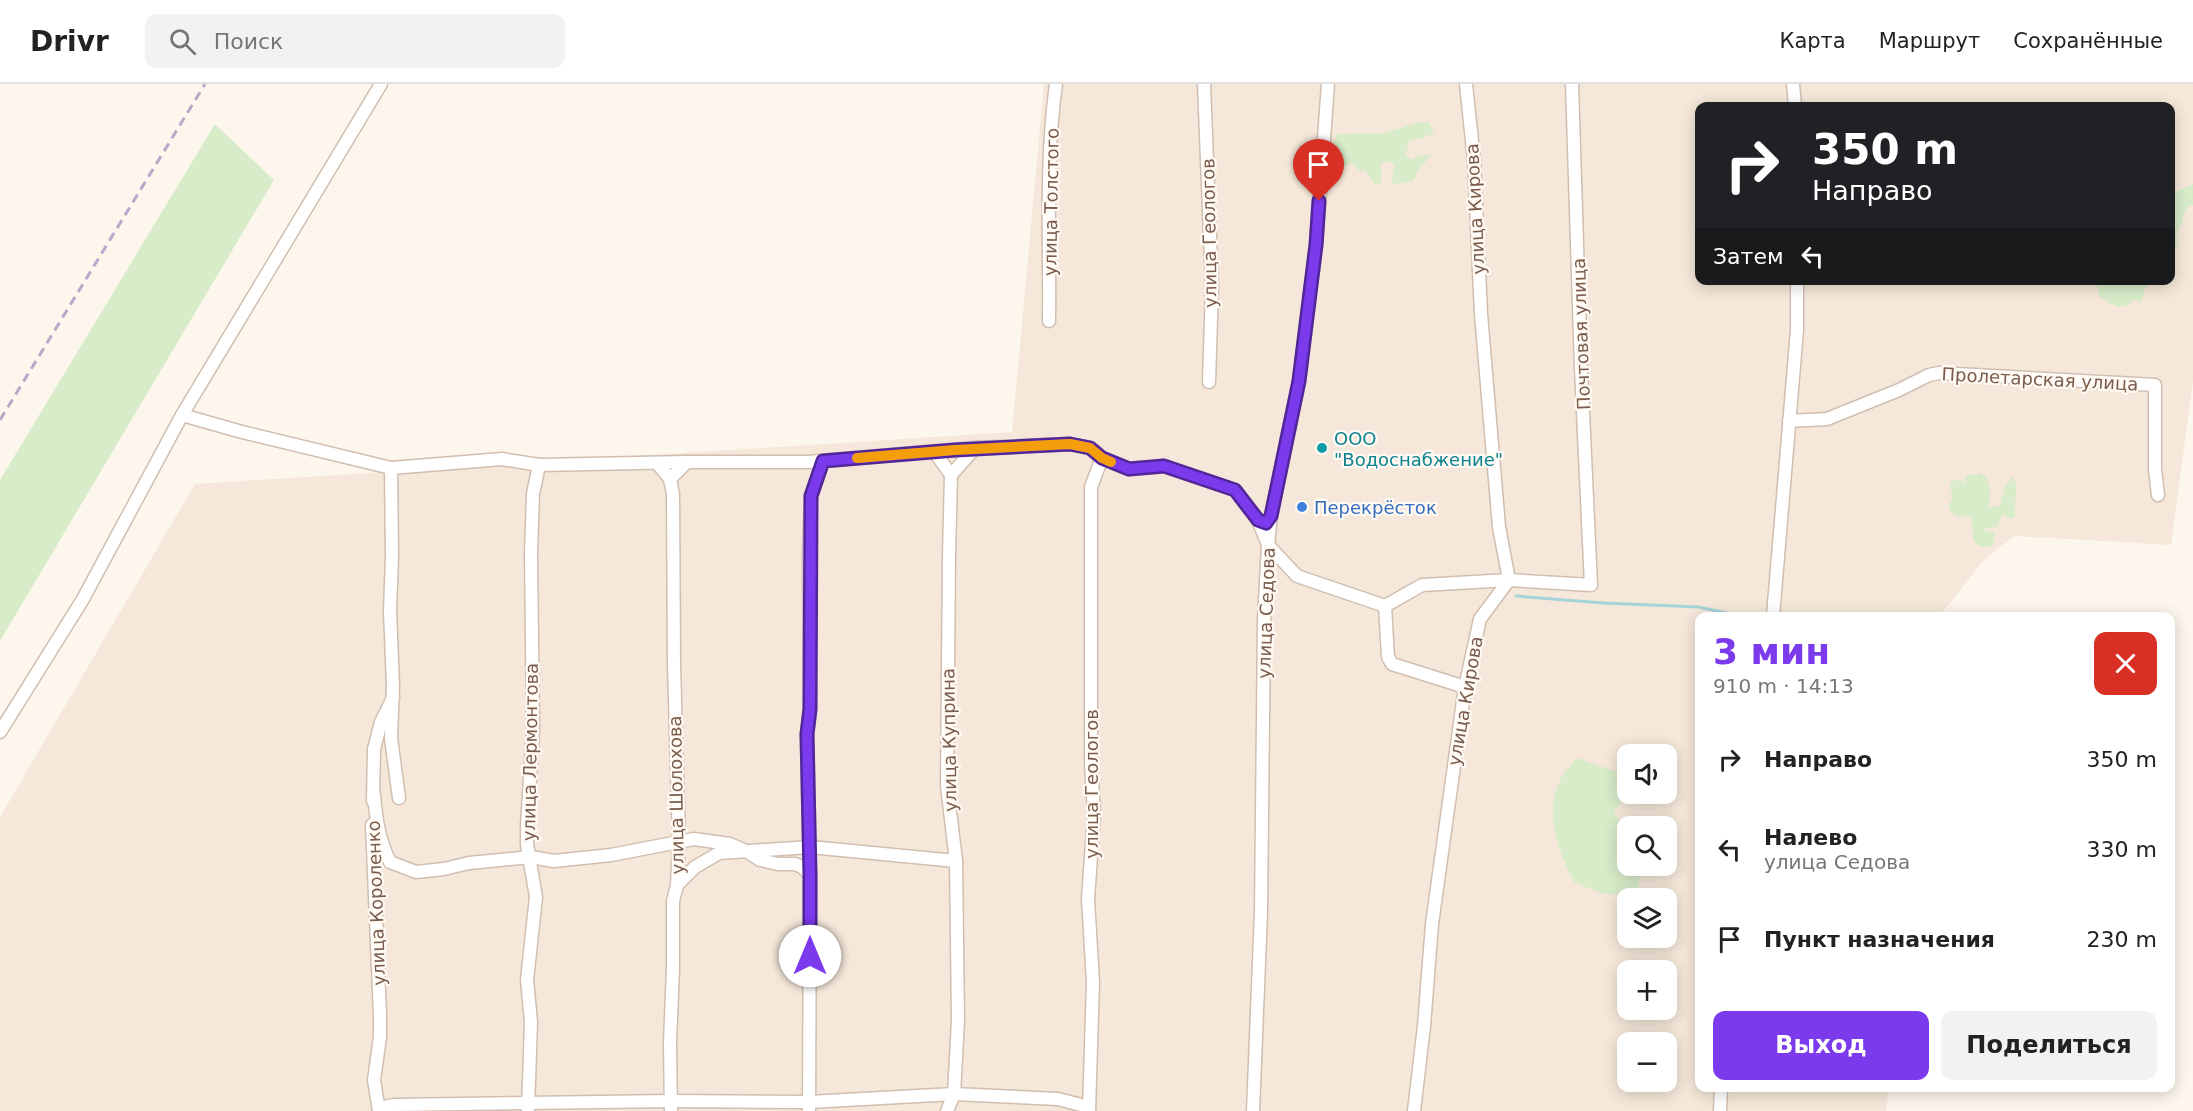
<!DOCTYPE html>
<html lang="ru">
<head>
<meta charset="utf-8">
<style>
	body { margin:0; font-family:"DejaVu Sans",sans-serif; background:#f2f2f2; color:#222; height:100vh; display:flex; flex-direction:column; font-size:22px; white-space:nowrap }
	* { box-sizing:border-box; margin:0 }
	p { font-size:20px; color:#767676 }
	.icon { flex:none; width:33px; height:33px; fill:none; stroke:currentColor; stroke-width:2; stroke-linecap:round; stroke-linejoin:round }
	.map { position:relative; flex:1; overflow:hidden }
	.details { position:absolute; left:1695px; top:528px; width:480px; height:480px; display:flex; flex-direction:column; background:#fff; border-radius:12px; box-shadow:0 3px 15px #0003 }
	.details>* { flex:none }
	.top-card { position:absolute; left:1695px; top:18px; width:480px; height:183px; border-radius:12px; box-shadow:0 3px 15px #0003; background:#202124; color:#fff; overflow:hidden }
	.fabs { position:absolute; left:1617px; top:660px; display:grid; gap:12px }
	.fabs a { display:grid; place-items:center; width:60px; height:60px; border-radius:12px; background:#fff; box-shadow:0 3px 15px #0003; font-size:30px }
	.pin { position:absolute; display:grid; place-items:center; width:51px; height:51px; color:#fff; margin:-62px -26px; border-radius:50% 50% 50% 0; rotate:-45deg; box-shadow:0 0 6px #0007 }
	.pin .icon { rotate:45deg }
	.me { position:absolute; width:66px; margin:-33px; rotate:0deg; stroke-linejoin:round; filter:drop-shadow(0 0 4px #0008) }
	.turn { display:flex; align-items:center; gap:21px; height:126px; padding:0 18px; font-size:27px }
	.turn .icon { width:78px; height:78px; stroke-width:2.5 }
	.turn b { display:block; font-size:42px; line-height:51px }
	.then { display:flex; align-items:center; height:57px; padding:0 18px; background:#0003; gap:12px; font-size:22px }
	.round { display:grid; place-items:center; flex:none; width:63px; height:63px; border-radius:12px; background:#f2f2f2 }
	.head { display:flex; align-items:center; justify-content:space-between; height:102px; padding:0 18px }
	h1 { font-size:36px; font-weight:700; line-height:45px; color:#7c3aed }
	.action { display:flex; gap:12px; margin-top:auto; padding:12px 18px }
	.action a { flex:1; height:69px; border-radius:12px; background:#7c3aed; color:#fff; font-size:24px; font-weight:700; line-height:69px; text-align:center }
	.action a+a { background:#f2f2f2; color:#222 }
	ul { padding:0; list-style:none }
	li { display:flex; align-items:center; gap:18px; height:90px; padding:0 18px }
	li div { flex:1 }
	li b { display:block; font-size:22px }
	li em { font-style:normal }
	header { display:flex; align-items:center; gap:36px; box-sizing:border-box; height:84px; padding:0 30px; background:#fff; border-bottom:2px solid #e0e0e0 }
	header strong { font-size:28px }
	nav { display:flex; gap:33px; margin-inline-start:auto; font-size:21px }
	.search { width:420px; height:54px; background:#f2f2f2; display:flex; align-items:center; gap:15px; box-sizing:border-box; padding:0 21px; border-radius:12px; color:#767676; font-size:22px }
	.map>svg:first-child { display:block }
	.residential { fill:#f5e8da; fill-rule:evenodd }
	.green { fill:#d8ecc9 }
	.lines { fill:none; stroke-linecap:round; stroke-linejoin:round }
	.stream { stroke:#a5d3da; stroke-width:3 }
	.minor-casing { stroke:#d1beb0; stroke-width:15 }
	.minor { stroke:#fff; stroke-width:12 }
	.rail { stroke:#b9a8c9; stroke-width:3; stroke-dasharray:9 6; stroke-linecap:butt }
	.route-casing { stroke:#51269a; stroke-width:15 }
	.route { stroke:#7c3aed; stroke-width:10 }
	.slow { stroke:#f59e0b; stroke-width:10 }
	.culture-dot { fill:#0f9aa8; stroke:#fffaf3; stroke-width:2 }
	.shop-dot { fill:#3f7fe0; stroke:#fffaf3; stroke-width:2 }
	.labels { text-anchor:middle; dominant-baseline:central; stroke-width:4.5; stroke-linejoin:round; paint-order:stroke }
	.street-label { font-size:18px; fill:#7a5c4d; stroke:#fffaf3 }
	.culture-label { font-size:18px; fill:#0d838f; stroke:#fffaf3; text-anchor:start }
	.shop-label { font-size:18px; fill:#366cbe; stroke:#fffaf3; text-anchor:start }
</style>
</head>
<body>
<header>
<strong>Drivr</strong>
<div class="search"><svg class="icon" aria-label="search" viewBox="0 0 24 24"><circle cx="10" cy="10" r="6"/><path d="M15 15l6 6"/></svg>Поиск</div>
<nav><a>Карта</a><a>Маршрут</a><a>Сохранённые</a></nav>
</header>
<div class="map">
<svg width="2193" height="1027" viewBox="0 0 2193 1027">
	<rect width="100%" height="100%" fill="#fdf6ec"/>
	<path class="residential" d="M1044 0H2193V297L2171 461 2014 452 1984 476 1942 529 1941 532H1700V1004H1889L1886 1027H0V733L195 400 1012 348ZM1700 22H2170V196H1700ZM1628 670H1666V710H1628ZM1628 742H1666V782H1628ZM1628 814H1666V854H1628ZM1628 886H1666V926H1628ZM1628 958H1666V998H1628Z"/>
	<g class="green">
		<polygon points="1420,38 1429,38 1434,49 1423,54 1409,57 1406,71 1411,76 1419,71 1431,70 1417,89 1413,97 1392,101 1394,81 1387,77 1381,79 1381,100 1374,99 1365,86 1360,87 1351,79 1345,83 1340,78 1335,87 1333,61 1337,50 1385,49"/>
		<polygon points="215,40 274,96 0,557 0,396"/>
		<path d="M2193 100V121L2187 123C2182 132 2183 141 2176 150L2178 158 2171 173V110Z"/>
		<polygon points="2096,197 2096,196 2150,197 2145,205 2141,219 2135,215 2126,222 2119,223 2109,219 2099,211"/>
		<path d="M1981 388C1992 398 1991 409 1989 422H2000L2005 402 2012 393 2016 399 2015 432 2011 435 2003 431 1996 443 1984 444 1986 447 1994 448V457L1991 462C1983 465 1979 463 1973 456L1972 436 1969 433 1955 432 1948 423 1953 414 1949 399 1959 395 1966 399 1965 392 1973 390 1976 392Z"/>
		<path d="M1577 674 1625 691V712L1613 729 1620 737 1632 738 1635 742H1628V782H1641L1638 804 1631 811 1604 810 1575 799C1558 769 1543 726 1562 692 1566 686 1572 680 1577 674Z"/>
	</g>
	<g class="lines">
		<polyline class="stream" points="1516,512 1603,519 1698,523 1742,532"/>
		<g class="minor-casing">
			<g id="minor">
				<polyline points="1204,0 1212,203 1209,298"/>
				<polyline points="1793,0 1795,22"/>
				<path d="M1049 237C1050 158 1045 78 1056 0"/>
				<polyline points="182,331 242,348 391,384 502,375 539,381 687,378"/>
				<polyline points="1789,337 1827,335 1899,306 1929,291 1939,289 2155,301 2155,386 2158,411"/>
				<polyline points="934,367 951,391"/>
				<polyline points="657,379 670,395 687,378 808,378 975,364 1070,360 1091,364 1102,374 1129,385 1164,382 1235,406 1258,436 1268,461 1297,492 1385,522 1388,573 1392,580 1465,603"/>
				<polyline points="391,384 392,472 390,527 393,601 391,654 399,714"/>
				<polyline points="670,395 673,410 674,580 679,759 677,801 673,817 673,885 670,959 671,1027"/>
				<polyline points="1385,522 1422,501 1509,496 1591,501 1581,285 1572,0"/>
				<polyline points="1773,532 1797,246 1797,196"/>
				<polyline points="0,648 83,515 182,331 381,0"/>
				<path d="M374 711C376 735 379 756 390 778L416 788 444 785 469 779 531 773 554 777 611 771 694 755 730 760 746 767 760 776 778 780H795L802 783 810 791"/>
				<polyline points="373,717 374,665 381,638 393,614"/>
				<polyline points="372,741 380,931 380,953 374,996 379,1027"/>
				<polyline points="677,801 695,783 719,769 810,763 956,777"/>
				<polyline points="379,1024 394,1021 672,1017 809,1018 954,1010 1058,1015 1089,1023"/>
				<polyline points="528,1027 531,938 527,896 536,813 527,760 527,742 533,647 531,469 533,410 539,381"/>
				<polyline points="809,1027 810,791 807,650 810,625 809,468 811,412 823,377"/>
				<polyline points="947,1027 954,1010 958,936 956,777 947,702 949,472 951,391 975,364"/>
				<polyline points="1089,1027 1093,898 1088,815 1094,730 1091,679 1091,403 1102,374"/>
				<polyline points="1253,1027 1261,828 1264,536 1268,461 1271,432 1299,297 1316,161 1328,0"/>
				<polyline points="1414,1027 1424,942 1432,840 1465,603 1480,535 1509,496 1499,443 1481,230 1474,76 1466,0"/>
				<polyline points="1720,1027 1721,1004"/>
			</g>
		</g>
		<use href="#minor" class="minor"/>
		<polyline class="rail" points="0,336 205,0"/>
	</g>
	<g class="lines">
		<g class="route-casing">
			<polyline id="route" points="810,872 810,791 807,650 810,625 811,412 823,377 955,366 1070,360 1090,364 1102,374 1129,385 1164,382 1235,406 1258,436 1266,439 1271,432 1299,297 1316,161 1319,117"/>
		</g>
		<use href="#route" class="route"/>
		<polyline class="slow" points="857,374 955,366 1070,360 1090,364 1102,374 1111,378"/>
	</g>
	<circle class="culture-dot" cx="1322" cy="364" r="6"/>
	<circle class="shop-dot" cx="1302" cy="423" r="6"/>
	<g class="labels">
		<g class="street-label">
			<text transform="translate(1051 118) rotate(-89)">улица Толстого</text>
			<text transform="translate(1475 125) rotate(-93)">улица Кирова</text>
			<text transform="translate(1209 149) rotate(-91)">улица Геологов</text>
			<text transform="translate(1581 250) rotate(-92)">Почтовая улица</text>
			<text transform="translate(2040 295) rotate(3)">Пролетарская улица</text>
			<text transform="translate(1266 529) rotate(-88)">улица Седова</text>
			<text transform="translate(1465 617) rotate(-80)">улица Кирова</text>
			<text transform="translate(949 656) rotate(-91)">улица Куприна</text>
			<text transform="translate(530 668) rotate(-89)">улица Лермонтова</text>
			<text transform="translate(1091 700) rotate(-90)">улица Геологов</text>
			<text transform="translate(676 711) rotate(-91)">улица Шолохова</text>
			<text transform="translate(376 819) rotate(-92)">улица Короленко</text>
		</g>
		<g class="culture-label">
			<text x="1334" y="354">ООО<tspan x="1334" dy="21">"Водоснабжение"</tspan></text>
		</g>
		<g class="shop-label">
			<text x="1314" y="423">Перекрёсток</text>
		</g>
	</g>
</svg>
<div class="fabs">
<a><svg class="icon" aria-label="sound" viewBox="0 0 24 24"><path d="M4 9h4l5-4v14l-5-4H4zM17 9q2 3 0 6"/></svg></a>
<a><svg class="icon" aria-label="search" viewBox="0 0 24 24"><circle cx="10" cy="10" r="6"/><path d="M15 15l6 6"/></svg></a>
<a><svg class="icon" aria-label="layers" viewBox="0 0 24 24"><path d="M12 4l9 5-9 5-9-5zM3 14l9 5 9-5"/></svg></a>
<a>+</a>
<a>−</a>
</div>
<div class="pin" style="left:1319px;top:117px;background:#d93025"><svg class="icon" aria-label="arrive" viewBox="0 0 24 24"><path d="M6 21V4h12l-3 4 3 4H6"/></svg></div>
<svg class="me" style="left:810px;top:872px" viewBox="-20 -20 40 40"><circle r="19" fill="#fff"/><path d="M0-13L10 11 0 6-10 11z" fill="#7c3aed"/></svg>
<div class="top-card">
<div class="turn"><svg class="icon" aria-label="right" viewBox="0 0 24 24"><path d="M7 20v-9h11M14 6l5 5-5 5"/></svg><div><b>350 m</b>Направо</div></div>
<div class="then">Затем<svg class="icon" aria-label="left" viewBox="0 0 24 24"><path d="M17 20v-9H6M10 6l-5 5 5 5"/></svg></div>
</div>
<section class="details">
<div class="head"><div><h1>3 мин</h1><p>910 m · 14:13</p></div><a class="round" style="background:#d93025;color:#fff"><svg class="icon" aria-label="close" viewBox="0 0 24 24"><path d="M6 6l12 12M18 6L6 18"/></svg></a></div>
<ul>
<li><svg class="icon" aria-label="right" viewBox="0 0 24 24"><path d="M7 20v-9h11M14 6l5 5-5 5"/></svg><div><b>Направо</b></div><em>350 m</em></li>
<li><svg class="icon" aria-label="left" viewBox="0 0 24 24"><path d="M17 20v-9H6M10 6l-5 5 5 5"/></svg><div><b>Налево</b><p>улица Седова</p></div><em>330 m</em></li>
<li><svg class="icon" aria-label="arrive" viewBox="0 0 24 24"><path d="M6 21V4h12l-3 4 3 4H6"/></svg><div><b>Пункт назначения</b></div><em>230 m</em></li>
</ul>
<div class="action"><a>Выход</a><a>Поделиться</a></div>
</section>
</div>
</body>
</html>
